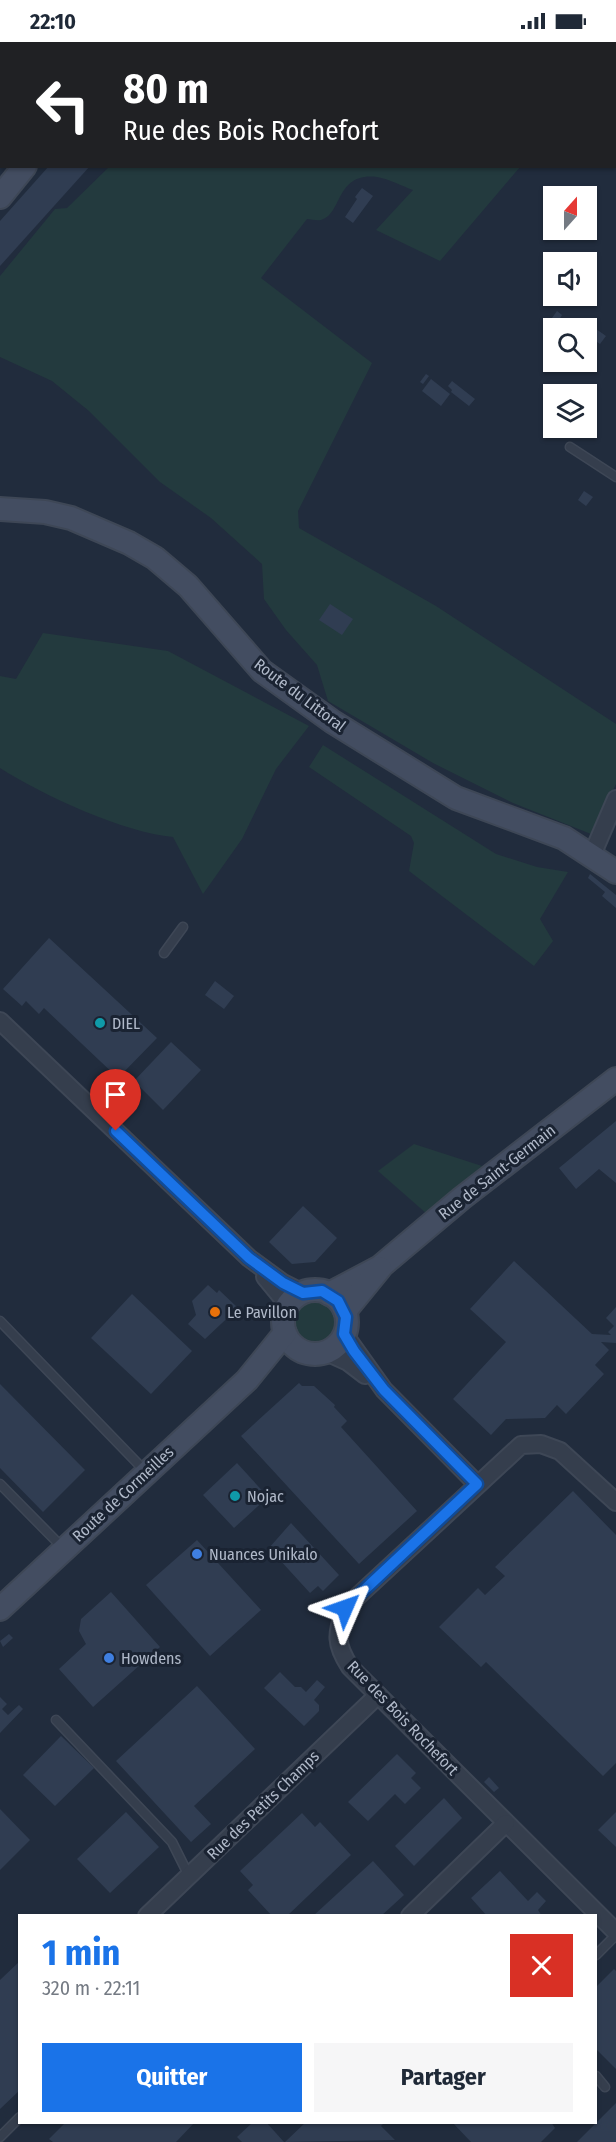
<!DOCTYPE html>
<html lang="fr">
<head>
<meta charset="utf-8">
<style>
	body { margin:0; font-family:"Fira Sans Condensed",sans-serif; background:#f6f6f7; color:#1f2937; height:100vh; display:flex; flex-direction:column; font-size:22px; white-space:nowrap }
	* { box-sizing:border-box; margin:0 }
	p { font-size:20px; color:#747a83 }
	.icon { flex:none; width:33px; height:33px; fill:none; stroke:currentColor; stroke-width:2; stroke-linecap:round; stroke-linejoin:round }
	.map { position:relative; flex:1; overflow:hidden }
	.side { position:absolute; left:18px; top:1872px; width:579px; height:210px; display:flex; flex-direction:column; background:#fff; border-radius:0px; box-shadow:0 2px 4px #0004 }
	.side>* { flex:none }
	.guide { position:absolute; left:0px; top:0px; width:616px; height:126px; box-shadow:0 2px 4px #0004; background:#202124; color:#fff; overflow:hidden }
	.needle { width:39px; rotate:21deg }
	.fabs { position:absolute; left:543px; top:144px; display:grid; gap:12px }
	.fabs a { display:grid; place-items:center; width:54px; height:54px; border-radius:0px; background:#fff; box-shadow:0 2px 4px #0004; font-size:30px }
	.pin { position:absolute; display:grid; place-items:center; width:51px; height:51px; color:#fff; margin:-62px -26px; border-radius:50% 50% 50% 0; rotate:-45deg; box-shadow:0 0 6px #0007 }
	.pin .icon { rotate:45deg }
	.me { position:absolute; width:66px; margin:-33px; rotate:47deg; stroke-linejoin:round; filter:drop-shadow(0 0 4px #0008) }
	.turn { display:flex; align-items:center; gap:21px; height:126px; padding:0 24px; font-size:27px }
	.turn .icon { width:78px; height:78px; stroke-width:2.5 }
	.turn b { display:block; font-size:42px; line-height:51px }
	.round { display:grid; place-items:center; flex:none; width:63px; height:63px; border-radius:0px; background:#f6f6f7 }
	.headline { display:flex; align-items:center; justify-content:space-between; height:102px; padding:0 24px }
	h1 { font-size:36px; font-weight:700; line-height:45px; color:#1a73e8 }
	.action { display:flex; gap:12px; margin-top:auto; padding:12px 24px }
	.action a { flex:1; height:69px; border-radius:0px; background:#1a73e8; color:#fff; font-size:24px; font-weight:700; line-height:69px; text-align:center }
	.action a+a { background:#f6f6f7; color:#1f2937 }
	.status { display:flex; justify-content:space-between; align-items:center; height:42px; padding:0 30px; background:#fff; direction:ltr }
	.status svg { height:16px; fill:currentColor }
	.map>svg:first-child { display:block }
	.green { fill:#233a3e }
	.building { fill:#303d52 }
	.lines { fill:none; stroke-linecap:round; stroke-linejoin:round }
	.lane-casing { stroke:#3e4756; stroke-width:11 }
	.street-casing { stroke:#3e4756; stroke-width:20 }
	.secondary-casing { stroke:#3e4756; stroke-width:26 }
	.lane { stroke:#353e4d; stroke-width:8 }
	.street { stroke:#353e4d; stroke-width:16 }
	.secondary { stroke:#434d61; stroke-width:22 }
	.route-casing { stroke:#114b97; stroke-width:15 }
	.route { stroke:#1a73e8; stroke-width:10 }
	.culture-dot { fill:#0f9aa8; stroke:#1a2332; stroke-width:2 }
	.food-dot { fill:#e8710a; stroke:#1a2332; stroke-width:2 }
	.shop-dot { fill:#3f7fe0; stroke:#1a2332; stroke-width:2 }
	.labels { text-anchor:middle; dominant-baseline:central; stroke-width:6; stroke-linejoin:round; paint-order:stroke }
	.street-label { font-size:16px; fill:#b0b9c9; stroke:#1a2332 }
	.poi-label { font-size:16px; fill:#b0b9c9; stroke:#1a2332; text-anchor:start }
</style>
</head>
<body>
<div class="status"><b>22:10</b><svg viewBox="0 0 49 12"><path d="M0 12V9h3v3zM5 12V6h3v6zM10 12V3h3v9zM15 12V0h3v12zM26 1h20v11H26zM47 4h2v5h-2z"/></svg></div>
<div class="map">
<svg width="616" height="2100" viewBox="0 0 616 2100">
	<rect width="100%" height="100%" fill="#212c3d"/>
	<g class="green">
		<polygon points="224,0 616,0 616,12 615,2"/>
		<path d="M109 125H520L440 219 376 188 413 148C402 144 389 137 377 135 335 130 343 172 321 178 317 179 311 177 307 177L261 236 372 321 298 469 299 486 436 564 616 682V742L591 792 513 761 433 721 328 659 317 623 286 588 264 557 262 522 211 476 160 440 89 369 52 339 0 315V234L55 167 67 166Z"/>
		<path d="M43 591 168 609 309 684 276 727 242 797 203 852 173 795C125 791 42 753 0 726V634L16 637Z"/>
		<polygon points="323,703 496,812 537,825 568,830 540,877 553,899 534,924 409,829 414,801 411,794 309,725"/>
		<polygon points="414,1102 482,1124 427,1172 378,1129"/>
		<circle cx="315" cy="1280" r="22"/>
	</g>
	<g class="building">
		<polygon points="49,124 90,124 0,224 0,179"/>
		<polygon points="362,146 373,154 353,181 345,175 357,157 355,155"/>
		<polygon points="557,269 562,273 559,278 565,282 561,286 549,280"/>
		<polygon points="582,277 606,294 600,302 586,292 586,286 576,285"/>
		<polygon points="426,332 429,334 423,342 420,340"/>
		<polygon points="431,337 450,352 441,364 422,349"/>
		<polygon points="452,339 475,357 469,364 451,350 452,348 448,344"/>
		<polygon points="584,449 593,455 586,464 578,458"/>
		<polygon points="330,562 353,577 342,593 319,578"/>
		<polygon points="590,832 616,853 616,866 602,854 605,850 588,836"/>
		<polygon points="49,896 157,996 118,1036 44,966 39,972 26,959 22,964 3,947"/>
		<polygon points="215,939 234,954 224,967 205,953"/>
		<polygon points="171,1000 201,1028 163,1068 134,1039"/>
		<polygon points="616,1079 616,1141 599,1127 576,1147 559,1126"/>
		<polygon points="303,1164 337,1196 315,1220 292,1222 269,1200"/>
		<polygon points="514,1219 592,1292 611,1293 608,1290 614,1284 606,1276 616,1265 616,1301 601,1300 609,1308 595,1323 604,1332 566,1372 557,1363 545,1376 506,1377 491,1393 453,1357 506,1300 470,1267"/>
		<polygon points="208,1243 217,1251 219,1248 238,1266 205,1297 188,1282 196,1273 192,1259"/>
		<polygon points="132,1252 192,1309 151,1352 91,1296"/>
		<polygon points="299,1341 302,1344 314,1344 335,1363 334,1365 347,1379 341,1385 417,1469 359,1522 241,1394"/>
		<polygon points="0,1342 85,1428 43,1470 0,1426"/>
		<polygon points="237,1421 268,1455 234,1486 203,1453"/>
		<polygon points="573,1449 616,1493 616,1721 603,1734 486,1620 481,1625 439,1585 478,1546 485,1553 505,1534 495,1525"/>
		<polygon points="291,1481 339,1533 323,1549 318,1544 310,1551 269,1506"/>
		<polygon points="197,1498 261,1568 210,1614 146,1543"/>
		<polygon points="111,1550 160,1605 93,1665 59,1627 86,1602 79,1589 81,1577"/>
		<polygon points="9,1592 13,1596 3,1605 0,1599"/>
		<polygon points="280,1630 295,1645 301,1645 306,1650 317,1638 325,1645 314,1658 319,1663 319,1669 304,1684 264,1646"/>
		<polygon points="197,1644 255,1707 194,1764 211,1782 191,1800 116,1719"/>
		<polygon points="0,1655 7,1662 2,1667 8,1673 19,1663 23,1667 0,1691"/>
		<polygon points="61,1694 94,1726 55,1764 23,1733"/>
		<polygon points="397,1712 416,1731 411,1736 421,1746 405,1762 395,1752 368,1779 348,1760"/>
		<polygon points="489,1735 499,1746 494,1750 484,1740"/>
		<polygon points="444,1756 462,1776 414,1824 395,1804"/>
		<polygon points="0,1767 30,1798 0,1828"/>
		<polygon points="126,1770 159,1805 110,1851 77,1817"/>
		<polygon points="616,1770 616,1805 598,1788"/>
		<polygon points="302,1771 315,1785 320,1780 351,1813 287,1874 272,1874 248,1848 253,1843 240,1829"/>
		<polygon points="373,1819 404,1853 381,1874 313,1874"/>
		<polygon points="500,1829 528,1859 537,1850 546,1859 538,1868 542,1874 487,1874 471,1856"/>
		<polygon points="20,1919 20,2048 0,2067 0,1938"/>
		<polygon points="614,1927 616,1929 616,2027 596,2007 596,1945"/>
		<polygon points="616,2061 616,2100 577,2100"/>
		<polygon points="66,2080 195,2080 176,2100 53,2100 49,2097"/>
		<polygon points="253,2080 266,2080 284,2100 242,2100 237,2095"/>
		<polygon points="306,2080 385,2080 381,2084 395,2098 285,2100"/>
		<polygon points="452,2080 551,2080 555,2086 541,2100 471,2100"/>
	</g>
	<g class="lines">
		<g class="lane-casing">
			<g id="lane">
				<polyline points="570,405 616,435"/>
				<polyline points="164,911 183,885"/>
				<polyline points="0,1279 146,1430"/>
				<polyline points="0,1442 63,1506"/>
				<polyline points="56,1678 172,1800 189,1834"/>
				<polyline points="596,1913 616,1893"/>
				<polyline points="596,2034 605,2045"/>
				<polyline points="0,2095 20,2075"/>
			</g>
		</g>
		<g class="street-casing">
			<g id="street">
				<polyline points="87,2 88,0"/>
				<polyline points="0,95 2,93"/>
				<polyline points="592,813 616,757"/>
				<polyline points="0,979 249,1216 283,1241 303,1251"/>
				<polyline points="265,1235 288,1263"/>
				<polyline points="344,1292 384,1348 477,1442"/>
				<polyline points="326,1310 348,1320 365,1333"/>
				<path d="M616 1460 560 1409 541 1402 521 1403 345 1566C336 1592 335 1602 350 1625L616 1890"/>
				<polyline points="147,1874 378,1653"/>
				<polyline points="410,1874 506,1781"/>
			</g>
		</g>
		<g class="secondary-casing">
			<g id="secondary">
				<polyline points="129,2 130,0"/>
				<polyline points="0,155 25,124"/>
				<polyline points="0,467 45,470 71,476 129,501 155,516 188,544 262,629 333,680 456,756 564,796 616,830"/>
				<circle cx="315" cy="1280" r="32"/>
				<polyline points="329,1252 380,1225 462,1156 616,1037"/>
				<polyline points="345,1269 380,1226"/>
				<polyline points="0,1567 247,1338 285,1291"/>
			</g>
		</g>
		<use href="#lane" class="lane"/>
		<use href="#street" class="street"/>
		<use href="#secondary" class="secondary"/>
	</g>
	<g class="lines">
		<g class="route-casing">
			<polyline id="route" points="116,1089 249,1216 283,1241 303,1251 322,1249 338,1259 346,1275 344,1292 354,1309 384,1348 477,1442 345,1566"/>
		</g>
		<use href="#route" class="route"/>
	</g>
	<g class="culture-dot">
		<circle cx="100" cy="981" r="6"/>
		<circle cx="235" cy="1454" r="6"/>
	</g>
	<circle class="food-dot" cx="215" cy="1270" r="6"/>
	<g class="shop-dot">
		<circle cx="197" cy="1512" r="6"/>
		<circle cx="109" cy="1616" r="6"/>
	</g>
	<g class="labels">
		<g class="street-label">
			<text transform="translate(300 653) rotate(37)">Route du Littoral</text>
			<text transform="translate(497 1130) rotate(-38)">Rue de Saint-Germain</text>
			<text transform="translate(123 1452) rotate(-43)">Route de Cormeilles</text>
			<text transform="translate(403 1676) rotate(46)">Rue des Bois Rochefort</text>
			<text transform="translate(263 1763) rotate(-44)">Rue des Petits Champs</text>
		</g>
		<g class="poi-label">
			<text x="112" y="981">DIEL</text>
			<text x="227" y="1270">Le Pavillon</text>
			<text x="247" y="1454">Nojac</text>
			<text x="209" y="1512">Nuances Unikalo</text>
			<text x="121" y="1616">Howdens</text>
		</g>
	</g>
</svg>
<div class="fabs">
<a><svg class="needle" viewBox="-14 -14 28 28"><path d="M0-13l5 13h-10z" fill="#e53935"/><path d="M0 13l5-13h-10z" fill="#747a83"/></svg></a>
<a><svg class="icon" aria-label="sound" viewBox="0 0 24 24"><path d="M4 9h4l5-4v14l-5-4H4zM17 9q2 3 0 6"/></svg></a>
<a><svg class="icon" aria-label="search" viewBox="0 0 24 24"><circle cx="10" cy="10" r="6"/><path d="M15 15l6 6"/></svg></a>
<a><svg class="icon" aria-label="layers" viewBox="0 0 24 24"><path d="M12 4l9 5-9 5-9-5zM3 14l9 5 9-5"/></svg></a>
</div>
<div class="pin" style="left:116px;top:1089px;background:#d93025"><svg class="icon" aria-label="arrive" viewBox="0 0 24 24"><path d="M6 21V4h12l-3 4 3 4H6"/></svg></div>
<svg class="me" style="left:345px;top:1566px" viewBox="-20 -20 40 40"><path d="M0-17L14 15 0 8-14 15z" fill="#1a73e8" stroke="#fff" stroke-width="4"/></svg>
<div class="guide">
<div class="turn"><svg class="icon" aria-label="left" viewBox="0 0 24 24"><path d="M17 20v-9H6M10 6l-5 5 5 5"/></svg><div><b>80 m</b>Rue des Bois Rochefort</div></div>
</div>
<section class="side">
<div class="headline"><div><h1>1 min</h1><p>320 m · 22:11</p></div><a class="round" style="background:#d93025;color:#fff"><svg class="icon" aria-label="close" viewBox="0 0 24 24"><path d="M6 6l12 12M18 6L6 18"/></svg></a></div>
<div class="action"><a>Quitter</a><a>Partager</a></div>
</section>
</div>
</body>
</html>
